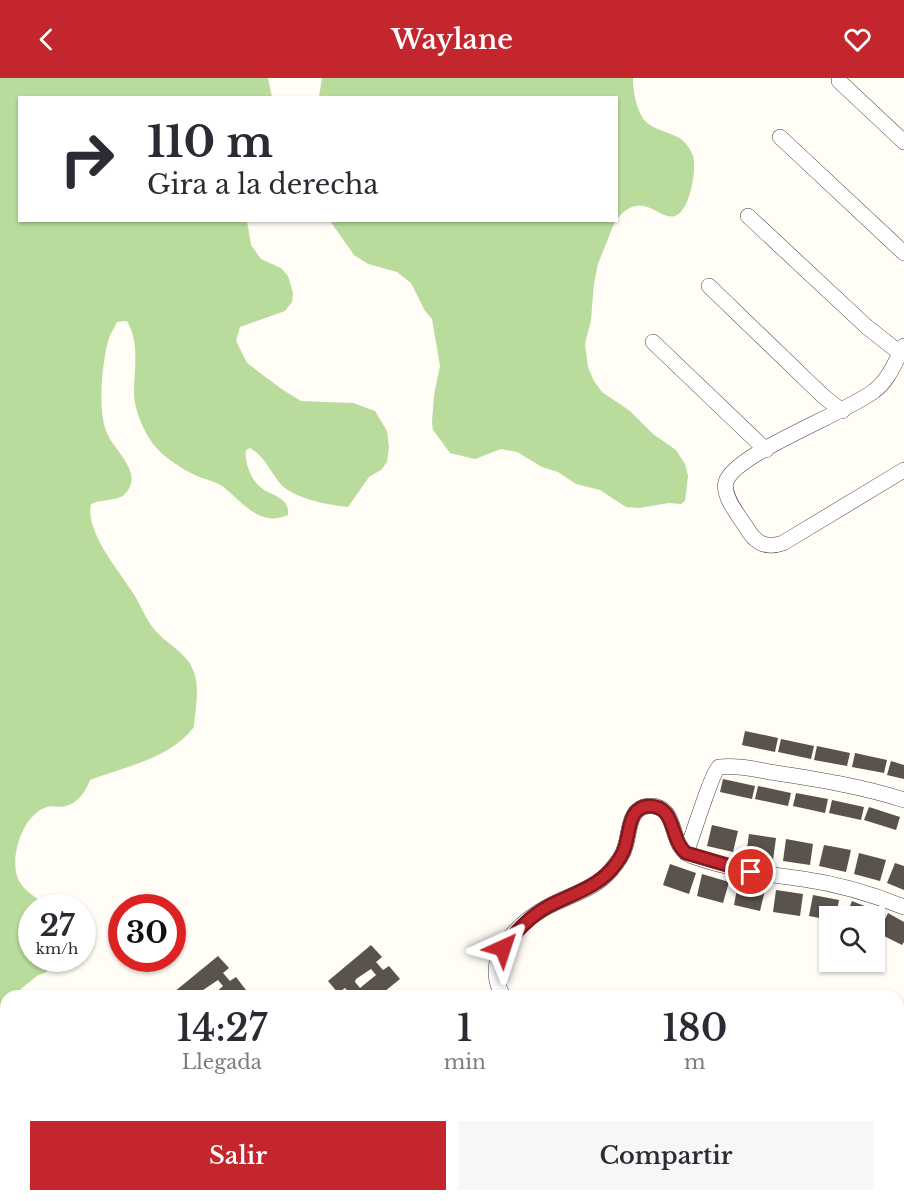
<!DOCTYPE html>
<html lang="es">
<head>
<meta charset="utf-8">
<style>
	body { margin:0; font-family:"Libre Baskerville",serif; background:#f7f7f7; color:#2b2b33; height:100vh; display:flex; flex-direction:column; font-size:22px; white-space:nowrap }
	* { box-sizing:border-box; margin:0 }
	p { font-size:20px; color:#7c7c81 }
	.icon { flex:none; width:33px; height:33px; fill:none; stroke:currentColor; stroke-width:2; stroke-linecap:round; stroke-linejoin:round }
	.map { position:relative; flex:1; overflow:hidden }
	.details { position:absolute; left:0px; top:912px; width:904px; height:212px; display:flex; flex-direction:column; background:#fff; border-radius:18px 18px 0 0; box-shadow:0 2px 4px #0004 }
	.details>* { flex:none }
	.banner { position:absolute; left:18px; top:18px; width:600px; height:126px; border-radius:0px; box-shadow:0 2px 4px #0004; background:#fff; color:#2b2b33; overflow:hidden }
	.buttons { position:absolute; left:819px; top:828px; display:grid; gap:12px }
	.buttons a { display:grid; place-items:center; width:66px; height:66px; border-radius:0px; background:#fff; box-shadow:0 2px 4px #0004; font-size:30px }
	.speed { position:absolute; left:18px; top:816px; display:flex; gap:12px; font-size:30px; font-weight:700; text-align:center }
	.speed>* { display:grid; place-content:center; width:78px; height:78px; border-radius:50%; background:#fff; box-shadow:0 2px 4px #0004; line-height:1 }
	.speed small { font-size:15px; font-weight:400 }
	.speed .limit { border:9px solid #d22; background:#fff; color:#111 }
	.pin { position:absolute; display:grid; place-items:center; width:51px; height:51px; color:#fff; margin:-26px; border:3px solid #fff; border-radius:50%; box-shadow:0 2px 6px #0007 }
	.me { position:absolute; width:66px; margin:-33px; rotate:42deg; stroke-linejoin:round; filter:drop-shadow(0 0 4px #0008) }
	.turn { display:flex; align-items:center; gap:21px; height:126px; padding:0 30px; font-size:27px }
	.turn .icon { width:78px; height:78px; stroke-width:2.5 }
	.turn b { display:block; font-size:42px; line-height:51px }
	.eta { display:flex; justify-content:space-evenly; align-items:center; height:102px; text-align:center }
	.eta b { font-size:36px; font-weight:600; line-height:42px }
	.cta { display:flex; gap:12px; margin-top:auto; padding:12px 30px }
	.cta a { flex:1; height:69px; border-radius:0px; background:#c4262e; color:#fff; font-size:24px; font-weight:600; line-height:69px; text-align:center }
	.cta a+a { background:#f7f7f7; color:#2b2b33 }
	header { display:flex; justify-content:space-between; align-items:center; height:78px; padding:0 30px; background:#c4262e; color:#fff; font-size:27px; font-weight:600 }
	.map>svg:first-child { display:block }
	.forest { fill:#b9dc9c }
	.building { fill:#5a524d; fill-rule:evenodd }
	.lines { fill:none; stroke-linecap:round; stroke-linejoin:round }
	.minor-casing { stroke:#444; stroke-width:16 }
	.minor { stroke:#fff; stroke-width:15 }
	.route-casing { stroke:#7f191e; stroke-width:15 }
	.route { stroke:#c4262e; stroke-width:10 }
</style>
</head>
<body>
<header><svg class="icon" aria-label="back" viewBox="0 0 24 24"><path d="M15 5l-7 7 7 7"/></svg>Waylane<svg class="icon" aria-label="heart" viewBox="0 0 24 24"><path d="M12 20l-8-8c-3-5 5-10 8-4 3-6 11-1 8 4z"/></svg></header>
<div class="map">
<svg width="904" height="1123" viewBox="0 0 904 1123">
	<rect width="100%" height="100%" fill="#fffdf5"/>
	<g class="forest">
		<path d="M0 0H268L272 19 20 20V142L247 143 251 167 261 181 281 190 288 198 293 215 292 224 285 233 240 249 236 263 247 285 283 312 301 323 353 325 375 333 387 353 389 369 387 384 381 392 369 399 348 429C328 427 290 420 278 403 269 391 264 378 250 370L246 372C244 385 252 404 263 411 273 418 290 420 288 437 261 449 245 427 226 411 218 404 207 402 197 398 182 391 163 379 153 366 143 352 134 331 134 315 134 290 140 266 127 243L117 244C115 249 111 254 109 260 102 283 97 333 107 355 114 373 145 395 125 416 119 423 101 421 91 426 85 454 119 492 133 515 141 527 145 540 154 551 167 567 187 574 194 594 200 610 195 633 194 649 171 680 125 689 90 702 86 713 78 725 66 728 60 730 53 727 47 729 23 736 9 779 18 801 23 813 39 821 48 829L32 830V880L63 881 55 890 37 898 12 918H6L4 933 6 939V1009L0 1007Z"/>
		<path d="M322 0H633C633 14 637 39 650 47 668 58 684 54 693 78 697 91 690 133 675 138 658 143 643 110 617 141L616 20 319 19Z"/>
		<polygon points="330,143 615,143 598,186 594,205 591,242 585,266 588,289 594,303 602,314 630,333 653,356 676,372 685,386 688,398 685,423 681,426 669,425 639,430 626,429 600,412 576,406 558,394 542,389 517,374 501,371 475,381 450,375 433,352 432,344 434,317 440,288 432,241 425,233 411,205 397,194 368,186 354,177"/>
	</g>
	<g class="building">
		<polygon points="745,653 778,660 775,674 742,667"/>
		<polygon points="781,661 814,668 811,681 778,674"/>
		<polygon points="817,668 850,675 847,688 814,682"/>
		<polygon points="855,675 887,682 884,695 852,689"/>
		<polygon points="891,683 904,687 904,701 887,697"/>
		<polygon points="723,701 755,708 752,721 720,714"/>
		<polygon points="758,708 791,715 788,728 755,721"/>
		<polygon points="796,715 828,721 825,735 793,728"/>
		<polygon points="832,722 864,729 861,742 829,735"/>
		<polygon points="869,729 900,739 896,752 864,742"/>
		<polygon points="712,747 738,753 733,774 707,768"/>
		<polygon points="749,756 776,760 773,782 746,778"/>
		<polygon points="786,761 813,766 810,787 783,783"/>
		<polygon points="824,767 851,772 846,794 819,788"/>
		<polygon points="859,775 886,782 880,803 854,796"/>
		<polygon points="895,785 904,788 904,812 887,805"/>
		<polygon points="670,786 696,795 689,816 663,807"/>
		<polygon points="702,796 729,804 723,825 697,818"/>
		<polygon points="738,806 765,812 760,833 734,827"/>
		<polygon points="776,812 803,816 800,838 773,834"/>
		<polygon points="813,817 839,822 836,838 830,838 830,842 809,838"/>
		<polygon points="852,823 877,833 875,838 846,838"/>
		<polygon points="888,835 904,844 904,864 902,867 878,855"/>
		<path d="M371 867 382 879 376 884 383 892 389 888 400 901 379 918H352L345 910 338 915 328 903ZM371 891 376 897 360 910 355 904 356 901Z"/>
		<polygon points="218,878 229,890 223,895 230,903 236,899 246,912 239,918 212,918 223,908 218,902 203,912 201,915 204,918 178,918 174,914"/>
		<polygon points="898,1020 904,1024 904,1049 902,1052 904,1054 904,1058 898,1065"/>
		<polygon points="898,1115 904,1119 904,1123 851,1123 855,1118 898,1118"/>
		<polygon points="251,1118 286,1118 279,1123 253,1123 255,1122"/>
		<polygon points="696,1118 739,1118 738,1123 694,1123"/>
		<polygon points="743,1118 757,1118 773,1123 742,1123"/>
	</g>
	<g class="lines">
		<g class="minor-casing">
			<g id="minor">
				<polyline points="839,3 904,64"/>
				<polyline points="780,59 904,175"/>
				<polyline points="748,138 867,249 900,275"/>
				<polyline points="709,208 823,318 842,333"/>
				<polyline points="653,264 766,372"/>
				<path d="M904 268C895 284 889 302 874 313 846 335 734 376 726 404 722 418 739 438 746 449 755 465 766 471 783 465L904 392"/>
				<path d="M686 775C692 760 712 694 719 689 736 687 754 691 770 694 815 701 861 708 904 722"/>
				<path d="M503 918C481 880 517 845 549 828 570 817 595 811 611 792 617 785 623 777 625 769 630 755 628 730 648 728 681 726 666 768 692 778 728 791 766 796 803 801 838 806 872 816 904 829"/>
				<polyline points="504,1123 557,1121 564,1123"/>
				<polyline points="604,1123 604,1118"/>
			</g>
		</g>
		<use href="#minor" class="minor"/>
	</g>
	<g class="lines">
		<g class="route-casing">
			<path id="route" d="M503 870C516 854 529 839 547 829 569 817 594 811 611 792 617 785 623 777 625 769 630 754 628 729 649 728 677 728 669 761 686 775L751 794"/>
		</g>
		<use href="#route" class="route"/>
	</g>
</svg>
<div class="buttons">
<a><svg class="icon" aria-label="search" viewBox="0 0 24 24"><circle cx="10" cy="10" r="6"/><path d="M15 15l6 6"/></svg></a>
</div>
<div class="speed"><div>27<small>km/h</small></div><div class="limit">30</div></div>
<div class="pin" style="left:751px;top:794px;background:#d93025"><svg class="icon" aria-label="arrive" viewBox="0 0 24 24"><path d="M6 21V4h12l-3 4 3 4H6"/></svg></div>
<svg class="me" style="left:503px;top:870px" viewBox="-20 -20 40 40"><path d="M0-17L14 15 0 8-14 15z" fill="#c4262e" stroke="#fff" stroke-width="4"/></svg>
<div class="banner">
<div class="turn"><svg class="icon" aria-label="right" viewBox="0 0 24 24"><path d="M7 20v-9h11M14 6l5 5-5 5"/></svg><div><b>110 m</b>Gira a la derecha</div></div>
</div>
<section class="details">
<div class="eta">
<div><b>14:27</b><p>Llegada</p></div>
<div><b>1</b><p>min</p></div>
<div><b>180</b><p>m</p></div>
</div>
<div class="cta"><a>Salir</a><a>Compartir</a></div>
</section>
</div>
</body>
</html>
